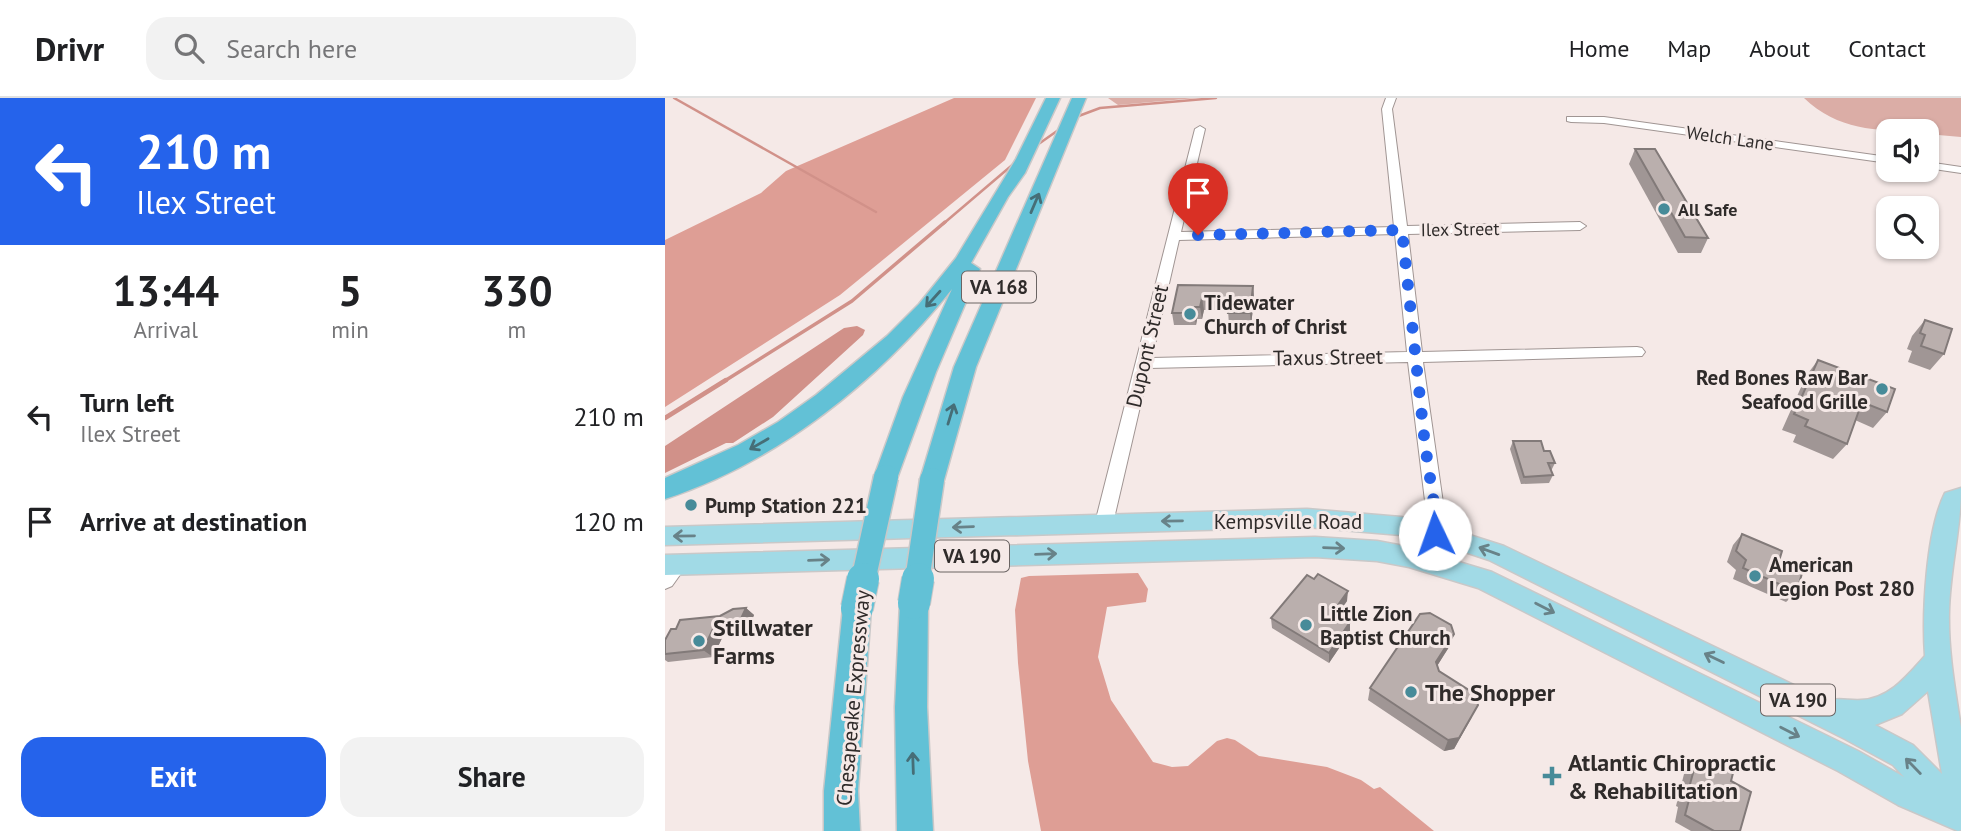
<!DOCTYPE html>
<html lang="en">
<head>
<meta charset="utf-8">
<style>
	body { margin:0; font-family:"PT Sans",sans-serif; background:#f2f2f2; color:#202124; height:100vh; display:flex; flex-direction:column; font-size:26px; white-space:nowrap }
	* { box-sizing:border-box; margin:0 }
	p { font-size:23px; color:#757577 }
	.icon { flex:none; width:38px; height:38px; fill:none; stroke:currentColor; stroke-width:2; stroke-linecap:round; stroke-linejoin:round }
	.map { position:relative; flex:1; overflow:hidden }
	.panel { display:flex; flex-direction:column; background:#fff; width:665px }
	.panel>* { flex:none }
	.hud { background:#2563eb; color:#fff; overflow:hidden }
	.buttons { position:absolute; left:1211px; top:21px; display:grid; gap:14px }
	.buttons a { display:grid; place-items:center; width:63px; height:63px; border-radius:14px; background:#fff; box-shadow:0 2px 5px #0004; font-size:35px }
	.pin { position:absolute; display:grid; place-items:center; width:60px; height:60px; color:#fff; margin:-72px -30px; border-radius:50% 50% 50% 0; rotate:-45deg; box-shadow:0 0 7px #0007 }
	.pin .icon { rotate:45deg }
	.me { position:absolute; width:77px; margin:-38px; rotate:357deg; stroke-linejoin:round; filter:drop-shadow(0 0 5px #0008) }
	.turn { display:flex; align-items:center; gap:24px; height:147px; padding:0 21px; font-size:32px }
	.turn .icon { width:91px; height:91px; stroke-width:2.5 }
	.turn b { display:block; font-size:49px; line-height:60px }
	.eta { display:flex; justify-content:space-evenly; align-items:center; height:119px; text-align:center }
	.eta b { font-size:42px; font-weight:800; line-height:49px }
	.cta { display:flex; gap:14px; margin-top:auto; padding:14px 21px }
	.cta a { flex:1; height:80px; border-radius:21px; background:#2563eb; color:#fff; font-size:28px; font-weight:800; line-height:80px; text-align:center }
	.cta a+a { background:#f2f2f2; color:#202124 }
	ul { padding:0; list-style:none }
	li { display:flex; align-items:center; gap:21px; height:105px; padding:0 21px }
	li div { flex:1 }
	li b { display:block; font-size:26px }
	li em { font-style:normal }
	header { display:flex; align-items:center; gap:42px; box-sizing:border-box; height:98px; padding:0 35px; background:#fff; border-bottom:2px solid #e0e0e0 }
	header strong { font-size:33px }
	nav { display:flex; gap:38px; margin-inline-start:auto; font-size:24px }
	.search { width:490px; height:63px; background:#f2f2f2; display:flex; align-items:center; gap:18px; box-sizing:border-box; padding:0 24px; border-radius:21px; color:#757577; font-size:26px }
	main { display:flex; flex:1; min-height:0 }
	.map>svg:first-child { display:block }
	.green { fill:#dbada6 }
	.forest { fill:#de9e95 }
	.water { fill:#d19189 }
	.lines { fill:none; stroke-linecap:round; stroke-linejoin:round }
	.stream-far2 { stroke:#d19189; stroke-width:2.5 }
	.stream-far1 { stroke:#d19189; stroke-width:3.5 }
	.stream { stroke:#d19189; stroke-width:4.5 }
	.minor-casing { stroke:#a09593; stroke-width:2 }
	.major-casing { stroke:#c9c8c8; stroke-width:3 }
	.highway-casing { stroke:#c9c8c8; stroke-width:3 }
	.minor { fill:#fff; fill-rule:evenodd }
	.major { fill:#a1dae6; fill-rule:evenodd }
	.highway { fill:#62c1d6; fill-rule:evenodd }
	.highway-bridge-far1-casing { stroke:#c9c8c8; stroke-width:27; stroke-linecap:butt }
	.highway-bridge-casing { stroke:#c9c8c8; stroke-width:34; stroke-linecap:butt }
	.highway-bridge-far1 { stroke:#62c1d6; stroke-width:24 }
	.highway-bridge { stroke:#62c1d6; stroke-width:32 }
	.wall { fill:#a09695 }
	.shaded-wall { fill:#827a79 }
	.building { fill:#baafad; stroke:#827a79; stroke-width:2 }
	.oneway { stroke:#466e77 }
	.oneway2 { stroke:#688288 }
	.route { stroke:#2563eb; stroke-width:12; stroke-dasharray:0 21.6 }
	.poi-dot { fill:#478b99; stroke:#f5e9e7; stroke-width:2.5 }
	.labels { text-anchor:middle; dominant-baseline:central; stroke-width:6; stroke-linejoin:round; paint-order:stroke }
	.far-street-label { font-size:18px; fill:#2f2b2a; stroke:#f5e9e7 }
	.far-poi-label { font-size:18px; font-weight:bold; fill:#2f2b2a; stroke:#f5e9e7; text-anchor:start }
	.shield { fill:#f5e9e7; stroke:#6a6463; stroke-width:2 }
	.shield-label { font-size:19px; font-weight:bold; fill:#2f2b2a }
	.poi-label { font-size:21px; font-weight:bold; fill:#2f2b2a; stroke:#f5e9e7; text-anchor:start }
	.street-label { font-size:21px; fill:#2f2b2a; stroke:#f5e9e7 }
	.near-poi-label { font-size:24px; font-weight:bold; fill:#2f2b2a; stroke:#f5e9e7; text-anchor:start }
</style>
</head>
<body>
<header>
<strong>Drivr</strong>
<div class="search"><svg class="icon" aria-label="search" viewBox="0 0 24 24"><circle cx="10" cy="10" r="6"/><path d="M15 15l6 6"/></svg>Search here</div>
<nav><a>Home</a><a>Map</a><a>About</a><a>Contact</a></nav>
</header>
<main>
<section class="panel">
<div class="hud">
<div class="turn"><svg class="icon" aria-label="left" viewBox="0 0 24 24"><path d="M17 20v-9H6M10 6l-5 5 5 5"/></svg><div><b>210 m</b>Ilex Street</div></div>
</div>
<div class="eta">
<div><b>13:44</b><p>Arrival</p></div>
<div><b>5</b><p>min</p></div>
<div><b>330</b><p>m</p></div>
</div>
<ul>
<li><svg class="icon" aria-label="left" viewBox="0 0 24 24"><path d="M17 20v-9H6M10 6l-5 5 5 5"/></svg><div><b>Turn left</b><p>Ilex Street</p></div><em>210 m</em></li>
<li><svg class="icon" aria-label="arrive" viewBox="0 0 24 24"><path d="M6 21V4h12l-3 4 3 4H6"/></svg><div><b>Arrive at destination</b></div><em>120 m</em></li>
</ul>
<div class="cta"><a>Exit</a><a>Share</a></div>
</section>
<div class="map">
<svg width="1296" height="733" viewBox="0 0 1296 733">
	<rect width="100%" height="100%" fill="#f5e9e7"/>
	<g class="green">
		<polygon points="443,0 531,0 453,7"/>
		<path d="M1139 0H1296V39L1262 36V33C1215 33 1175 34 1139 0Z"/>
	</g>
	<g class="forest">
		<polygon points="289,0 371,0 340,62 175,197 0,309 0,142 96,95 121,73"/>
		<polygon points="473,475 483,491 481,504 442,509 433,559 446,602 488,664 507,669 523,668 552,643 562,640 570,642 594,658 662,669 696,682 709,691 715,689 769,733 376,733 363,663 353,565 350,512 356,480 364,478"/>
	</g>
	<polygon class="water" points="192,228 200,232 198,237 108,319 68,345 61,345 0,375 0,348 179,230"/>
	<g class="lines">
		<g class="stream-far2">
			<polyline points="9,0 211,114"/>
			<polyline points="411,19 435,10 551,0"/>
			<polyline points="375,45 392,33"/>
			<polyline points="278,126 352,63"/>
		</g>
		<polyline class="stream-far1" points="58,284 187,203 280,124"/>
		<polyline class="stream" points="0,320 61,282"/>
		<g class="minor-casing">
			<g id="minor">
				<path d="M721 0H731L727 11 742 128 915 124 921 128 915 132 743 136 757 254 972 249 977 250 980 254 977 258 758 264 780 419 775 465 772 471 765 473 758 471 755 465 762 419 743 264 484 270 448 425 446 430 439 433 432 430 430 425 530 31 535 28 540 31 516 134 729 129 717 11ZM730 136 742 254 487 260 514 142Z"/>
				<polygon points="902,19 939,19 1223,59 1223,65 939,25 906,24 902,23"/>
				<polygon points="1262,64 1296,69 1296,75 1262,70"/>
				<polygon points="12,459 19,461 22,467 7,488 0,491 0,467"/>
			</g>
		</g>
		<g class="major-casing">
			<path id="major" d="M1296 390C1296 431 1285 471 1284 513 1283 553 1290 591 1296 630 1296 663 1296 699 1296 732L1293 733 1233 707 1173 673 813 490 744 469 712 463 650 459 0 477V457L650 439 712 443 744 449 827 474 1193 653 1239 679 1228 667 1180 641 824 462 770 444 736 437 642 429 0 447V429L642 411 736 419 770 426 839 448 1162 603C1172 599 1185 603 1196 602 1224 601 1242 578 1260 558 1257 516 1261 433 1280 395ZM1263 593 1277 676 1248 647 1210 627 1237 616Z"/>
		</g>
		<g class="highway-casing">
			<g id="highway">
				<path d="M381 0H395L360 75 343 99 306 165 315 171 271 274 230 386 221 389 212 386 209 379 238 299 287 191C214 282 113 364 0 401V380L73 347 113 324 151 297 222 238 254 206 291 160 351 61Z"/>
				<polygon points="407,0 421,0 311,269 279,382 276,389 267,392 258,389 255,382 289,269"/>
				<polygon points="249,492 259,496 263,505 262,609 268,733 232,733 230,609 235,505 239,496"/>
				<polygon points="192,497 202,501 206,510 193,693 195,733 159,733 159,693 178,510 182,501"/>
			</g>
		</g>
		<use href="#minor" class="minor"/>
		<use href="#major" class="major"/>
		<use href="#highway" class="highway"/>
		<g class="highway-bridge-far1-casing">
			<g id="highway-bridge-far1">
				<polyline points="198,483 221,379"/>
				<polyline points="252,483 267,382"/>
			</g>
		</g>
		<g class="highway-bridge-casing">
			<g id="highway-bridge">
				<polyline points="249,505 253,481"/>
				<polyline points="192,510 198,481"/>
			</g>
		</g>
		<use href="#highway-bridge-far1" class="highway-bridge-far1"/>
		<use href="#highway-bridge" class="highway-bridge"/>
	</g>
	<g class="wall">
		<polygon points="970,51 1043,140 1036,155 1013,155 964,66"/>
		<polygon points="513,187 588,188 589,200 586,228 564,227 563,212 539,212 537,221 532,221 531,227 509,227 507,215"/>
		<polygon points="1260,222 1279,256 1265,272 1243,264 1247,253 1242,251 1247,238"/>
		<polygon points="1153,262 1222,314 1208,330 1190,322 1182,346 1168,361 1128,344 1131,337 1117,332 1141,278"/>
		<polygon points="848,343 879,353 890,365 886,373 888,377 884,385 856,386 845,351"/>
		<polygon points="1077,436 1114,463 1132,494 1121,504 1068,481 1071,472 1062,464 1068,447"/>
		<polygon points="682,503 673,516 685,534 664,565 607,530 606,520"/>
		<polygon points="81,510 89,517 81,536 58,538 48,559 3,564 0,562 0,542 11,531"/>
		<polygon points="784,549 772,568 774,573 807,619 789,651 779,653 703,602 705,590"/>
		<polygon points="1031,664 1044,672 1051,666 1066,683 1075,733 1026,733 1010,724 1013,709 1011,708 1020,672"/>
	</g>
	<g class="shaded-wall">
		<polygon points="588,188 589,200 586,228 585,215"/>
		<polygon points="537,200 539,212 537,221 535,209"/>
		<polygon points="530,209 532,221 531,227 529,215"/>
		<polygon points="683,493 682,503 667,524 668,514"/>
		<polygon points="81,510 89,517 81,536 72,529"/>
		<polygon points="685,524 685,534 664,565 664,555"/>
		<polygon points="48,531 58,538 48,559 38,552"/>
		<polygon points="789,536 784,549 767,576 771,564"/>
		<polygon points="813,607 789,651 779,653 783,642"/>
	</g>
	<g class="building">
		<polygon points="970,51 990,51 1043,140 1020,139"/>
		<polygon points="513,187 588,188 585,215 563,215 565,200 537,200 535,209 530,209 529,215 507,215"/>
		<polygon points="1260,222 1287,231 1279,256 1256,248 1260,237 1255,235"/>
		<polygon points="1153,262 1230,291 1222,314 1197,304 1182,346 1140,328 1143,322 1129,316"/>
		<polygon points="848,343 876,343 879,353 885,353 890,365 883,365 888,377 859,379"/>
		<polygon points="1077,436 1117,453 1114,463 1137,475 1132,494 1078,470 1081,462 1071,453"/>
		<polygon points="653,476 683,493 668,514 685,524 664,555 606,520 642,477 649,481"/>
		<polygon points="81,510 72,529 48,531 38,552 0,556 0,542 6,531 11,531 15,522 55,518 68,511"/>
		<polygon points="765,515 786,527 789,536 771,564 774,573 810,596 813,607 794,640 783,642 705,590 755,516"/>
		<polygon points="1031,664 1049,674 1051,666 1068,675 1066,683 1086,694 1075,733 1049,733 1020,717 1024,702 1021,701"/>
	</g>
	<defs><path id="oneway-shaft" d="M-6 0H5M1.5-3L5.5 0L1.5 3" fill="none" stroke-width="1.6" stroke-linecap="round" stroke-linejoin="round" transform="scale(1.75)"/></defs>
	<g class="oneway">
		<use href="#oneway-shaft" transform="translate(370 105) rotate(-67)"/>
		<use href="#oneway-shaft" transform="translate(268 201) rotate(132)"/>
		<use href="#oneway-shaft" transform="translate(286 316) rotate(-73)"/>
		<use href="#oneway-shaft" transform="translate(94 346) rotate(150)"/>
		<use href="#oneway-shaft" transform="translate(248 665) rotate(-92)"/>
	</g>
	<g class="oneway2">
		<use href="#oneway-shaft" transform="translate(507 423) rotate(179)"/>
		<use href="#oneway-shaft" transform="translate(298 429) rotate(178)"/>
		<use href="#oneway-shaft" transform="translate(19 438) rotate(179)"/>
		<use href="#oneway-shaft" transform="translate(669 450) rotate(2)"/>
		<use href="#oneway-shaft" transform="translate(824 453) rotate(-160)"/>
		<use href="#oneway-shaft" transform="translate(381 456) rotate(-2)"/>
		<use href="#oneway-shaft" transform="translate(154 462) rotate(-2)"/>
		<use href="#oneway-shaft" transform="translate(880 510) rotate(27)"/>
		<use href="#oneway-shaft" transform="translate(1049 560) rotate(-154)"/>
		<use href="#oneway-shaft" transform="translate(1125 634) rotate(27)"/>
		<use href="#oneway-shaft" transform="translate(1248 668) rotate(-134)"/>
	</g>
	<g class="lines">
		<polyline class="route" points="533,137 737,132 760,347 771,419 770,436"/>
	</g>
	<g class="poi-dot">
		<circle cx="999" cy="111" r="7"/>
		<circle cx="525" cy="216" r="7"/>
		<circle cx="1217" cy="291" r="7"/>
		<circle cx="26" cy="407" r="7"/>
		<circle cx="1090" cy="478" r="7"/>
		<circle cx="641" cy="527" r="7"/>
		<circle cx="34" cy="543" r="7"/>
		<circle cx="746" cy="594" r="7"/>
		<path d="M883.5 667.5h7v7h7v7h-7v7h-7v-7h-7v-7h7z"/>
	</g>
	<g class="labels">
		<g class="far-street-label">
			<text transform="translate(1065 40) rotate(8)">Welch Lane</text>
			<text transform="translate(795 131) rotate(-1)">Ilex Street</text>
		</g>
		<g class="far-poi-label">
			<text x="1013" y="111">All Safe</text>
		</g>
		<g class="shield">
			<rect x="297" y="173.5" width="74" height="31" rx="5"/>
			<rect x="270" y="442.5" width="74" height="31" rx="5"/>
			<rect x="1096" y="586.5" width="74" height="31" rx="5"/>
		</g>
		<g class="shield-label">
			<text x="334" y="189">VA 168</text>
			<text x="307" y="458">VA 190</text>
			<text x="1133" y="602">VA 190</text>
		</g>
		<g class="poi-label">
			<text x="539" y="204">Tidewater<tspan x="539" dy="24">Church of Christ</tspan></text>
			<text x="1203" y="279" text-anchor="end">Red Bones Raw Bar<tspan x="1203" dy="24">Seafood Grille</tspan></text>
			<text x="40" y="407">Pump Station 221</text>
			<text x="1104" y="466">American<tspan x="1104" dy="24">Legion Post 280</tspan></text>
			<text x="655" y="515">Little Zion<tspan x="655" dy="24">Baptist Church</tspan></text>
		</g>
		<g class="street-label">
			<text transform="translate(482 248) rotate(-77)">Dupont Street</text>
			<text transform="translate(663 259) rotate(-1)">Taxus Street</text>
			<text x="623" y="423">Kempsville Road</text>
			<text transform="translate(188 600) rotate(-85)">Chesapeake Expressway</text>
		</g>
		<g class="near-poi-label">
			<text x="48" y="529">Stillwater<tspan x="48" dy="28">Farms</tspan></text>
			<text x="760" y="594">The Shopper</text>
			<text x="903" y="664">Atlantic Chiropractic<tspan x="903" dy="28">&amp; Rehabilitation</tspan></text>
		</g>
	</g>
</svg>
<div class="buttons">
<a><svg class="icon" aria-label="sound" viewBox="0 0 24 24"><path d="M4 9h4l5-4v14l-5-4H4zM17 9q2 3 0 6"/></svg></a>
<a><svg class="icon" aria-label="search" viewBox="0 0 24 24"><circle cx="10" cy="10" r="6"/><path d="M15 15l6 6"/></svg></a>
</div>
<div class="pin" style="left:533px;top:137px;background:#d93025"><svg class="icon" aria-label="arrive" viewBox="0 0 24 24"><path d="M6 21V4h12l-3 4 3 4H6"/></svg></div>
<svg class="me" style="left:770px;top:436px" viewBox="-20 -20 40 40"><circle r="19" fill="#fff"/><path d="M0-13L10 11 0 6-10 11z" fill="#2563eb"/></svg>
</div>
</main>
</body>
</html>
